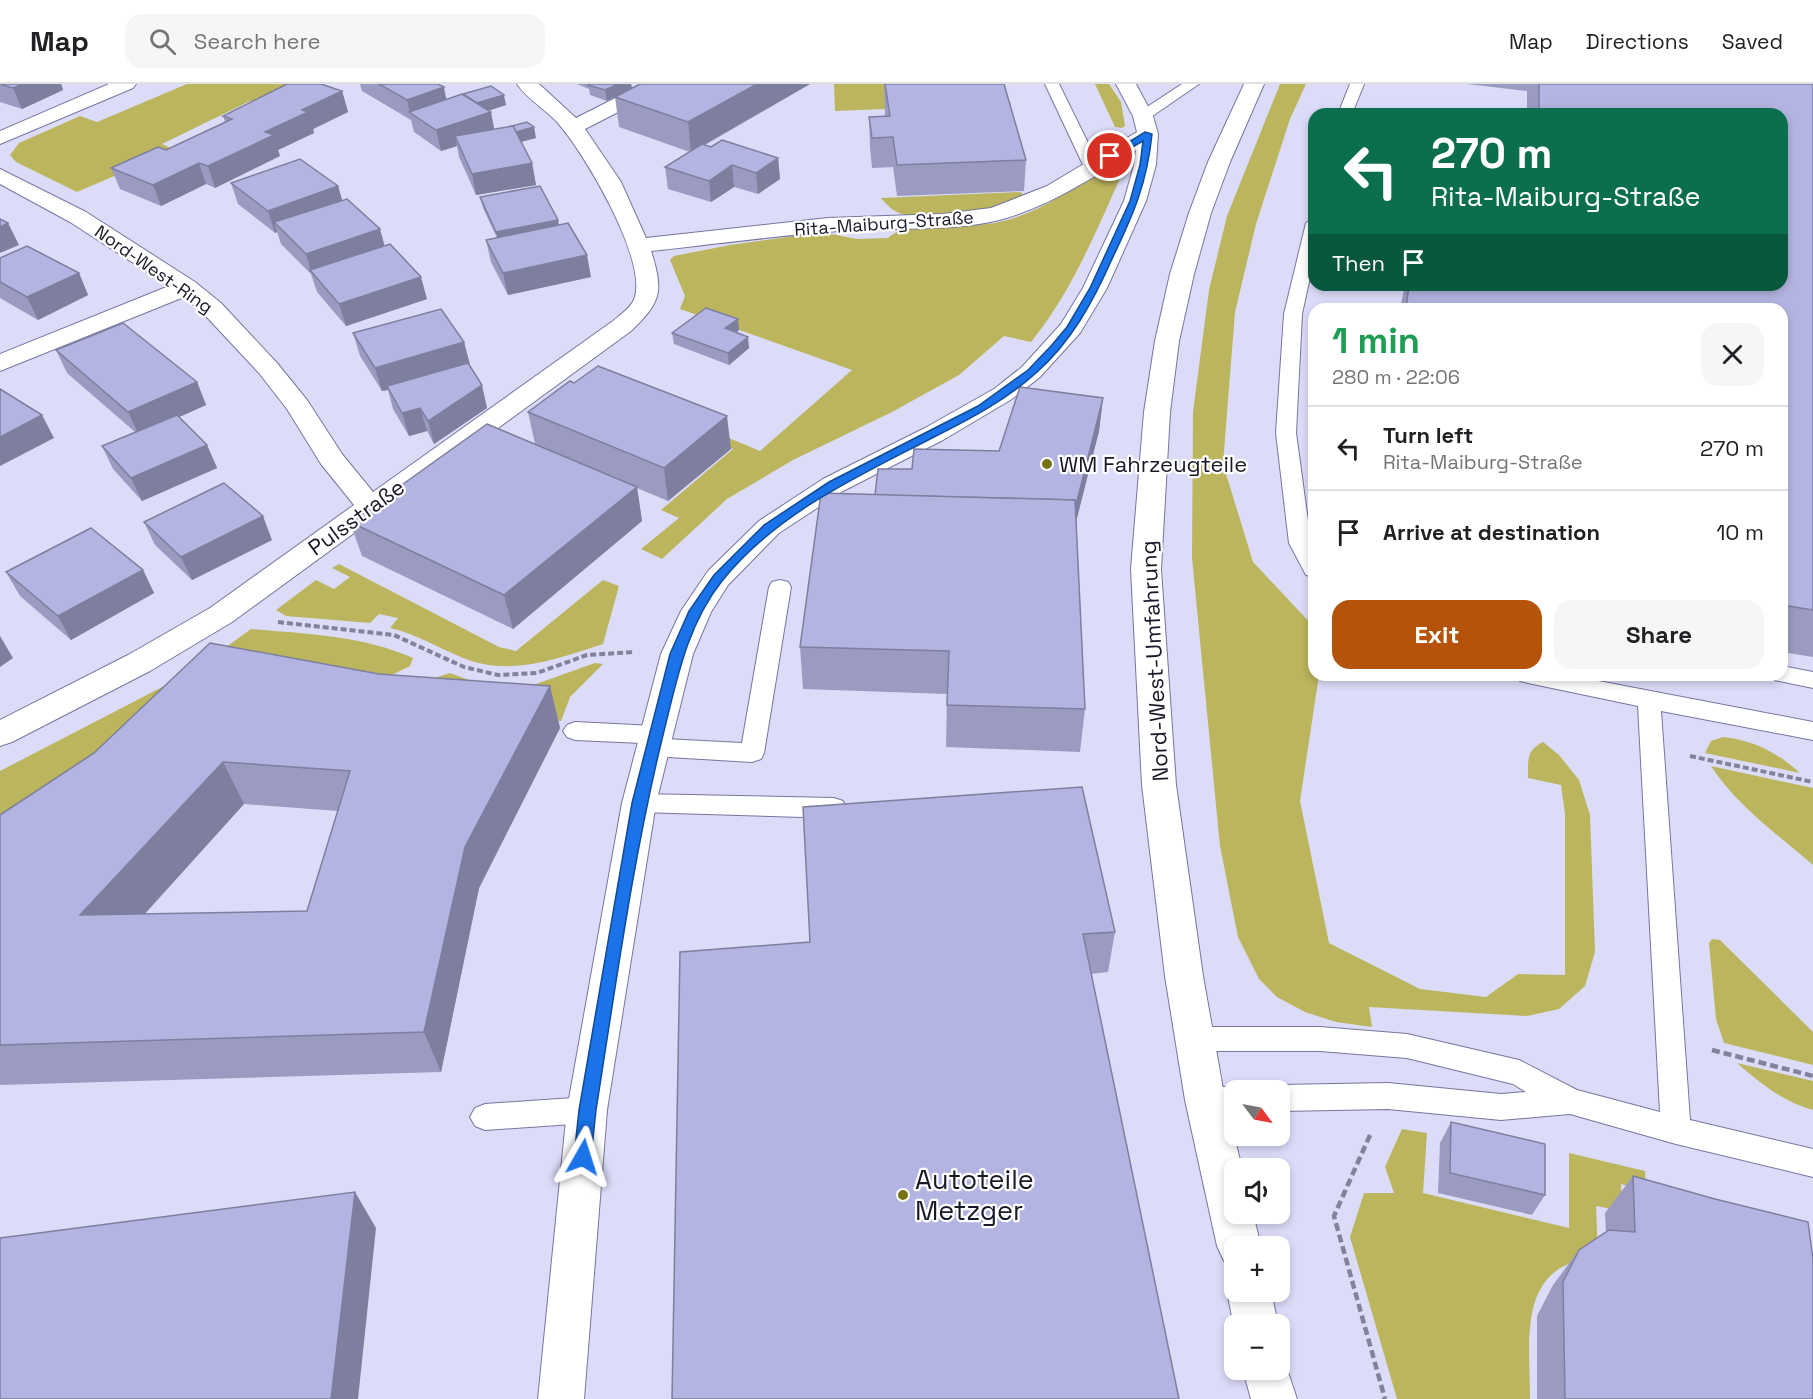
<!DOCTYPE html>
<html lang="en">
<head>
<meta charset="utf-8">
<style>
	body { margin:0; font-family:"Space Grotesk",sans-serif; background:#f6f6f6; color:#202124; height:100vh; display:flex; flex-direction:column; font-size:22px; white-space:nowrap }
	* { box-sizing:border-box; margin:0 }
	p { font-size:20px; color:#757577 }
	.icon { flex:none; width:33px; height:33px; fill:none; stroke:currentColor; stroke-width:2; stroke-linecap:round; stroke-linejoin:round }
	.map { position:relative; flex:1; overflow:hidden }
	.panel { position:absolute; left:1308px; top:219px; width:480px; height:378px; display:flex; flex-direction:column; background:#fff; border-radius:18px; box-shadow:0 3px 9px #0003 }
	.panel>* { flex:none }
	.banner { position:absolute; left:1308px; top:24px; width:480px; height:183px; border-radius:18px; box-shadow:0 3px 9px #0003; background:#0b6e4f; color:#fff; overflow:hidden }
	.needle { width:39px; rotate:122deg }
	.buttons { position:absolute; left:1224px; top:996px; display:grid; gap:12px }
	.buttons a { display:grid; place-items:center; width:66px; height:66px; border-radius:12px; background:#fff; box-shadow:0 3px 9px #0003; font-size:30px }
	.pin { position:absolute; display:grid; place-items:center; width:51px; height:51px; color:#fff; margin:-26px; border:3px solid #fff; border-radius:50%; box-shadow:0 2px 6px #0007 }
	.me { position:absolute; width:66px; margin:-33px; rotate:6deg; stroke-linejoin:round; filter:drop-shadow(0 0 4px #0008) }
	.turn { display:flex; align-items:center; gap:21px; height:126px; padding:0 24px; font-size:27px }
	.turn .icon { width:78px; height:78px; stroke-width:2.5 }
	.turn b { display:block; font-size:42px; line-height:51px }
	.then { display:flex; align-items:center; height:57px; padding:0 24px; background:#0003; gap:12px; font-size:22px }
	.round { display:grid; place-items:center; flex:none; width:63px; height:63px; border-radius:18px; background:#f6f6f6 }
	.head { display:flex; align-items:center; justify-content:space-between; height:102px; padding:0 24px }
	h1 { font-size:36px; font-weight:600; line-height:45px; color:#1e9e55 }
	.action { display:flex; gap:12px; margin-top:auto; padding:12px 24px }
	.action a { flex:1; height:69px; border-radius:18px; background:#b45309; color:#fff; font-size:24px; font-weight:600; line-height:69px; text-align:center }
	.action a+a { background:#f6f6f6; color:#202124 }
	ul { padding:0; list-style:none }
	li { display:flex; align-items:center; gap:18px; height:84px; padding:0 24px; border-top:2px solid #e0e0e0 }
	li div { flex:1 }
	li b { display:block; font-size:22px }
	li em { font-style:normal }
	header { display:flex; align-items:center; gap:36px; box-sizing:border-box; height:84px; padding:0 30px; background:#fff; border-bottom:2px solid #e0e0e0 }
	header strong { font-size:28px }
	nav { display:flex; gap:33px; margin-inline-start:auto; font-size:21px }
	.search { width:420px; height:54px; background:#f6f6f6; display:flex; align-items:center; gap:15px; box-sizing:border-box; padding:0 21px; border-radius:18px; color:#757577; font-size:22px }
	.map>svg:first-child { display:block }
	.green { fill:#bbb55e }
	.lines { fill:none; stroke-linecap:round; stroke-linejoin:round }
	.service-casing { stroke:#7675a0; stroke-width:2 }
	.minor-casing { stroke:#7675a0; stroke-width:2 }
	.secondary-casing { stroke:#7675a0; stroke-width:2 }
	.path-far1 { stroke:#82829a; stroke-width:4; stroke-dasharray:6 3; stroke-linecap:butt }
	.path { stroke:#82829a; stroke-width:4.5; stroke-dasharray:8 4; stroke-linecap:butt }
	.service { fill:#fff; fill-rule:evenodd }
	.minor { fill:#fff; fill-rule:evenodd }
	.secondary { fill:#fff; fill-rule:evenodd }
	.wall { fill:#9b9bc2; fill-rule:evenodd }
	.shaded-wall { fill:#7e7e9e }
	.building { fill:#b4b4e2; stroke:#7e7e9e; stroke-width:1.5; fill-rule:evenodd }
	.route { fill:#1a73e8; stroke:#114b97; stroke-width:1.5 }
	.poi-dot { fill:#797215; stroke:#fff; stroke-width:2 }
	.labels { text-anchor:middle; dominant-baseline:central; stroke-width:4.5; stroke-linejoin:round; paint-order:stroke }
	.far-street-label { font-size:18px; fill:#181829; stroke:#fff }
	.poi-label { font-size:22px; fill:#181829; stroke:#fff; text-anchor:start }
	.street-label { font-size:22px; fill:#181829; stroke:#fff }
	.near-poi-label { font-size:27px; fill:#181829; stroke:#fff; text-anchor:start }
</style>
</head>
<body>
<header>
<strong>Map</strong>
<div class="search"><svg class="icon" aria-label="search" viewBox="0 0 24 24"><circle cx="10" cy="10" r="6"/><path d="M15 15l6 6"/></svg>Search here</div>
<nav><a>Map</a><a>Directions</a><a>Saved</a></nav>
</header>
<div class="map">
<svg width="1813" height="1315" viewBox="0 0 1813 1315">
	<rect width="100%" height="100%" fill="#dcdcf9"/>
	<g class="green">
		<polygon points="187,0 309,0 262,21 250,17 162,60 175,66 77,108 16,78 10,71 19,59 80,32 97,38"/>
		<polygon points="834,0 1002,0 1011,20 835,27"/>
		<polygon points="1095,0 1109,0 1121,18 1125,42 1122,44 1115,43"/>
		<path d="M1280 0H1306L1290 35 1256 140 1235 228 1223 380 1253 478 1314 543V591H1319L1300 717 1329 859 1420 905 1486 913 1518 890 1565 891V730L1561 701 1528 694C1528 677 1526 666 1543 658L1559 671 1579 696 1590 731 1595 868 1585 902 1559 925 1527 932 1369 923 1372 943 1336 938 1305 928 1277 913 1259 895 1238 853 1220 762 1192 474 1193 328 1209 206 1227 132Z"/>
		<path d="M1104 85 1123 88C1096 147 1072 208 1031 258L1004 252 959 291 892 328 793 376 727 415 662 475 641 465 679 434 661 426 733 365 606 315 616 307 760 367 852 286 680 225 685 212 670 176 674 172 730 161 808 150 826 149 857 155 888 154C905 136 962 143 987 140 1031 135 1068 107 1104 85Z"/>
		<path d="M1020 108 1027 113 988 126 909 132C895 129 889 124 881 114Z"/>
		<path d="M339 480 499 563 516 567 603 496 619 502 603 560C556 575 511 593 463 574 439 564 416 550 390 544L398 534 379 530 370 539 286 532 276 526 316 496 334 505 350 493 332 484Z"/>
		<path d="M251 545C306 550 361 551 413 574L410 582 0 784V687L193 587Z"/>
		<polygon points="595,579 603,580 570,613 561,637 413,626 413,601 450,589 477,599 511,603 536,600"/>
		<path d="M1723 653C1753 656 1778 669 1800 689L1705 669 1711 657Z"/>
		<path d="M1711 682 1813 704V781C1777 750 1737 722 1711 682Z"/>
		<polygon points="1712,855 1720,856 1813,948 1813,981 1724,959 1716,935 1709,859"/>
		<path d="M1737 979 1813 997V1026C1783 1018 1760 999 1737 979Z"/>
		<path d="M1402 1045 1427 1049 1423 1109 1569 1144V1069L1645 1087 1646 1107 1621 1100 1622 1127 1596 1122 1598 1173C1516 1180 1530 1254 1530 1315H1397L1350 1153 1364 1109H1394L1385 1083Z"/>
	</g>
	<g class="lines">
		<g class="service-casing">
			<g id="service">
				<polygon points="1045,0 1059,0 1100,83 1097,86 1087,86 1084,83"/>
				<polygon points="1182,0 1199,0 1148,35 1138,35 1136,32 1138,29"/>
				<polygon points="1350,0 1364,0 1352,30 1338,30"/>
				<polygon points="1314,134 1314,175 1302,230 1296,349 1311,459 1314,466 1314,493 1306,491 1289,459 1276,349 1284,230 1306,139"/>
				<polygon points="780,496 788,498 791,503 764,669 761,675 752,678 652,672 643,669 640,663 642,659 575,656 567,653 563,647 567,641 575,638 655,642 663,645 667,651 665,655 742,659 769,503 772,498"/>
				<polygon points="1782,582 1813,588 1813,604 1774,596 1771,591 1782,591"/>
				<polygon points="1516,591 1567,591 1813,638 1813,656 1661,627 1690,1036 1813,1065 1813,1093 1676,1060 1570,1030 1501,1036 1388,1025 1280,1027 1280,1006 1269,1006 1280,1001 1388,999 1501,1010 1526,1008 1513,1000 1407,974 1320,967 1194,967 1184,964 1180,955 1184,946 1194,943 1320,943 1407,950 1519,976 1577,1006 1660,1028 1638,622 1528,599 1520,597"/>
				<polygon points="639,710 834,714 843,717 846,724 843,731 834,734 639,728 630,726 627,719 630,712"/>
				<polygon points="1205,1003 1234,1003 1244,1006 1234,1006 1234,1029 1205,1029 1195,1025 1190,1016 1195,1007"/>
				<polygon points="587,1013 597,1017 602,1026 597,1035 587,1039 485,1046 475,1042 470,1033 475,1024 485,1020"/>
			</g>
		</g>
		<g class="minor-casing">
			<g id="minor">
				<polygon points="109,0 136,0 133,4 0,60 0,47"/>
				<path d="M517 0H539L576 34 643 0H668L665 4 585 45 621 98 646 154 828 134 943 130 991 124 1047 102 1137 48 1133 32 1116 0H1136L1153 32 1158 50 1156 81 1146 117 1107 204 1080 249 1040 293 1012 315 943 356 843 407 779 449 728 501 711 528 693 570 656 719 607 1026 584 1315H538L567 1026 622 719 661 570 681 527 708 487 759 437 823 395 925 344 994 305 1022 283 1061 240 1083 204 1124 117 1134 81 1136 66C1094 93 1052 121 1003 135 955 148 904 143 854 146 786 150 718 160 651 167 664 208 661 218 631 247L232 538 150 587 12 658 0 662V636L128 571 210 524 354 421 321 380 287 325 259 289 203 229 184 213 0 287V270L169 202 70 138 0 100V85L86 128 195 198 221 219 277 279 307 316 342 370 373 408 613 237C621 230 632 223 635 213 646 173 584 68 557 38 545 25 527 15 517 0Z"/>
			</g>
		</g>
		<g class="secondary-casing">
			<g id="secondary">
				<polygon points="1244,0 1264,0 1230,78 1211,129 1194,190 1179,257 1170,328 1161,485 1176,701 1203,892 1225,1016 1242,1084 1234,1084 1234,1130 1253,1130 1261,1162 1234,1162 1234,1181 1224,1177 1217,1162 1185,1016 1165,892 1142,701 1131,485 1144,328 1155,257 1170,190 1189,129 1208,78"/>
				<polygon points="1234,1192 1234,1208 1271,1208 1278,1240 1234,1240 1234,1242 1227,1208"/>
				<polygon points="1280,1269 1282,1270 1297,1315 1251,1315 1243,1286 1280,1286"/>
			</g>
		</g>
		<g class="path-far1">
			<polyline points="278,538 394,551 464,583 498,591 537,589 587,571 634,568"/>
			<polyline points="1690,672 1813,698"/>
		</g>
		<g class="path">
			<polyline points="1712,966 1813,992"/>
			<polyline points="1370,1051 1334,1132 1385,1315"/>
		</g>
		<use href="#service" class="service"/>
		<use href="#minor" class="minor"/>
		<use href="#secondary" class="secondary"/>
	</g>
	<g class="wall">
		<polygon points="0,0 61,0 63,6 22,25 0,18"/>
		<polygon points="360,0 438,0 446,15 506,21 488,27 494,45 536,54 521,58 532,79 536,101 476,111 459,73 457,62 441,67 414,48 411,36 362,7"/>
		<polygon points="577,0 631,0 632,4 640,0 810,0 705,61 711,63 778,74 780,95 758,110 734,103 711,118 668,105 665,83 690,68 619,43 615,13 625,7 607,17 590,11 589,5"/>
		<polygon points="884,0 1026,76 1024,107 897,112 893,83 872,84 870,63 869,33 885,32"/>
		<polygon points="1467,0 1813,0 1813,573 1782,568 1782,225 1400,225 1405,201 1782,201 1782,30 1527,30 1527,7"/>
		<polygon points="342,7 348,28 313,45 314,49 278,66 280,72 215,104 206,100 161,122 120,105 111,84 166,66 225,38 223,32"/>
		<polygon points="231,99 338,102 342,116 385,162 427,215 346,242 317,208 311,190 281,160 277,148 275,149 238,120"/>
		<polygon points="480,113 559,141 591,193 508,211 491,178 486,156 497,154 483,124"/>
		<polygon points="0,174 79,189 88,211 38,236 0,214"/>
		<polygon points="738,235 739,246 736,248 749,264 729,281 674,260 672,249"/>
		<polygon points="353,249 464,258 470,281 469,281 487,324 434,360 427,347 409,352 393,325 388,306 382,307 360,272"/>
		<polygon points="56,266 197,298 206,321 179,333 207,361 217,384 142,417 113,385 102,362 135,348 67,289"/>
		<polygon points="1103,314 1099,347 1076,437 1085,625 1080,668 946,663 947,610 803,605 800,563 875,411 912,385 999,367"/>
		<polygon points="528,328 731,365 668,417 637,404 642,437 513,545 362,472 350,438 535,360"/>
		<polygon points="144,438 272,456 192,496 155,461"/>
		<polygon points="143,486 154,509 71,556 20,512 6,488"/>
		<path d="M379 590 550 602 560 644 479 804 441 988 0 1001V731ZM244 720 338 727 307 827 145 830Z"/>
		<polygon points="1115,848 1108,888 1091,890 680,868"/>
		<polygon points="1451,1038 1545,1111 1532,1131 1438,1109 1440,1059"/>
		<polygon points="1633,1092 1813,1315 1537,1315 1537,1232 1553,1201 1579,1166 1606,1149 1605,1129"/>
	</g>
	<g class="shaded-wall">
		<polygon points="23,0 61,0 63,6 22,25 13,4"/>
		<polygon points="618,0 631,0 632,4 607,17 605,6"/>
		<polygon points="757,0 810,0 691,68 688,38"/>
		<polygon points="444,3 448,24 410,29 407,16"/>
		<polygon points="342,7 348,28 313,45 314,49 278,66 280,72 215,104 208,82 302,26"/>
		<polygon points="504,11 506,21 478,30 476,19"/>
		<polygon points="491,28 495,49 455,52 457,62 441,67 436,46"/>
		<polygon points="534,43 536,54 508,61 506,51"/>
		<polygon points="778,74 780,95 758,110 756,89"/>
		<polygon points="199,79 206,100 161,122 153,101"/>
		<polygon points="532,79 536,101 476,111 472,90"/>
		<polygon points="732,81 734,103 711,118 709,97"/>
		<polygon points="338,102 344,123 274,138 277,148 275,149 268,127"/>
		<polygon points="558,136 560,147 499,159 496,148"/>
		<polygon points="8,139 19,161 0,169 0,143"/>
		<polygon points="380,145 386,167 311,188 306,170"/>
		<polygon points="587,171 591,193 508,211 503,189"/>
		<polygon points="79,189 88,211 38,236 27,213"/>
		<polygon points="421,193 427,215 346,242 339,220"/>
		<polygon points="738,235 739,246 727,256 725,244"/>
		<polygon points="748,253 749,264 729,281 728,269"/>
		<polygon points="464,258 470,281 388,305 387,302 388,306 382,307 375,284"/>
		<polygon points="197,298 206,321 139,351 128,328"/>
		<polygon points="482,301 487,324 434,360 428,337"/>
		<polygon points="1103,314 1099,347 1071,458 1075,425"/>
		<polygon points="420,324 427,347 409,352 402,329"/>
		<polygon points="42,331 54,354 0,382 0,353"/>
		<polygon points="727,332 731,365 668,417 664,384"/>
		<polygon points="207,361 217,384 142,417 131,394"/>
		<polygon points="637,403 642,437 513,545 504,511"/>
		<polygon points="263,432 272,456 192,496 181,473"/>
		<polygon points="143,486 154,509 71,556 58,532"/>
		<polygon points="0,552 13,574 0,583"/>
		<polygon points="550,602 560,644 479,804 441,988 424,948 465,763"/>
		<polygon points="223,678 244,720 107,871 80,831"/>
		<polygon points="355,1108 376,1144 358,1315 331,1315"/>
	</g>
	<g class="building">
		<polygon points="0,0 23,0 13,4"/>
		<polygon points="287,0 321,0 342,7 302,26 308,28 265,48 274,51 208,82 199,79 153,101 111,84 158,63 166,66 232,35 223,32"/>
		<polygon points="379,0 438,0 444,3 407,16"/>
		<polygon points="590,0 618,0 605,6 588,1"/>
		<polygon points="640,0 757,0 688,38 615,13"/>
		<polygon points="885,0 1004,0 1026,76 897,81 893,53 872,54 869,33 890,32"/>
		<polygon points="1539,0 1813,0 1813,526 1782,521 1782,225 1406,225 1409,201 1782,201 1782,30 1539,30"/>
		<polygon points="491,2 504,11 477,19 463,10"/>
		<polygon points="462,10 491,28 436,46 409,28"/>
		<polygon points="527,38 534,43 516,48 513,42 508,43"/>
		<polygon points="513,42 532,79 472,90 455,52"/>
		<polygon points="722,56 778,74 756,89 732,81 709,97 665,83 702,60 711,63"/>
		<polygon points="300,75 338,102 268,127 231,99"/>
		<polygon points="540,102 558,136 496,148 480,113"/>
		<polygon points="347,115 380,145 306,170 274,138"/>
		<polygon points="0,135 8,139 0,143"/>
		<polygon points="568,139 587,171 503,189 486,156"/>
		<polygon points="390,160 421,193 339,220 310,186"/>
		<polygon points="27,162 79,189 27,213 0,198 0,174"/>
		<polygon points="706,224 738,235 725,244 748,253 728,269 672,249"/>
		<polygon points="441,225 464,258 375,284 353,249"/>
		<polygon points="123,239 197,298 128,328 56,266"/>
		<polygon points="468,279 482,301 428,337 420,324 402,329 387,302"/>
		<polygon points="598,282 727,332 664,384 528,328 570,297 574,299"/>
		<polygon points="1020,303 1103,314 1076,421 1075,416 875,411 878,385 912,385 914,365 999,367"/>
		<polygon points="0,305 42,331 0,353"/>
		<polygon points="177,331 207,361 131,394 102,362"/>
		<polygon points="487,340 637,403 504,511 350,438"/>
		<polygon points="224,399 263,432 181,473 144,438"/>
		<polygon points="821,409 1075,416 1085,625 947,621 949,567 800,563"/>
		<polygon points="91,444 143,486 58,532 6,488"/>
		<path d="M210 559 379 590 550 602 465 763 424 948 0 961V731L94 669ZM223 678 350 687 307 827 80 831Z"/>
		<polygon points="1082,703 1115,848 1083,850 1179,1315 672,1315 680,868 810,858 803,723"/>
		<polygon points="1451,1038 1545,1060 1545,1111 1450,1089"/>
		<polygon points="1633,1092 1715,1115 1808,1138 1813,1175 1813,1315 1565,1315 1563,1198 1579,1166 1609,1146 1635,1148"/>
		<polygon points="355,1108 331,1315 0,1315 0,1154"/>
	</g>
	<path class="route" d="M1145 48 1152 50C1147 100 1133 131 1112 175 1093 218 1071 258 1036 289 1006 316 970 335 934 353 859 392 776 429 722 497 687 541 677 595 664 647 633 772 616 900 596 1026L591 1073 589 1079 583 1081 577 1079 574 1073 579 1026 632 719 670 570 689 527 714 491 764 441 829 398 978 322 1028 286 1051 262 1067 243 1090 204 1130 117 1140 81 1143 57 1113 74 1106 72Z"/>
	<g class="poi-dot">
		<circle cx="1047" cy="380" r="6"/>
		<circle cx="903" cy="1111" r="6"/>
	</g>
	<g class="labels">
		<g class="far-street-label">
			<text transform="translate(884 139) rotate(-4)">Rita-Maiburg-Straße</text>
			<text transform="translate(154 185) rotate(35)">Nord-West-Ring</text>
		</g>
		<g class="poi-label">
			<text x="1059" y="380">WM Fahrzeugteile</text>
		</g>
		<g class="street-label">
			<text transform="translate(356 433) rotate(-36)">Pulsstraße</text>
			<text transform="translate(1154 577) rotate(-93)">Nord-West-Umfahrung</text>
		</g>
		<g class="near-poi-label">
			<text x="915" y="1095">Autoteile<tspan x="915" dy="31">Metzger</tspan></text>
		</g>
	</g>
</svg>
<div class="buttons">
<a><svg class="needle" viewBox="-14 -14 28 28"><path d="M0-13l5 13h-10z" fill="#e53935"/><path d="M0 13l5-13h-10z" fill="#757577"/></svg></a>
<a><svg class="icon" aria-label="sound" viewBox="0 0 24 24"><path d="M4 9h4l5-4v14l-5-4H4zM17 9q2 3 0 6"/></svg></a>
<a>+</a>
<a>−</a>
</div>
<div class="pin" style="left:1110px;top:72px;background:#d93025"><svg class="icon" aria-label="arrive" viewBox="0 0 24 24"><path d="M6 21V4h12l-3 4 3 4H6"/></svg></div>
<svg class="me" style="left:583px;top:1073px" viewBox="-20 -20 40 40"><path d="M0-17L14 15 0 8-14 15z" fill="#1a73e8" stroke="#fff" stroke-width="4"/></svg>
<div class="banner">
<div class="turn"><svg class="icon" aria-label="left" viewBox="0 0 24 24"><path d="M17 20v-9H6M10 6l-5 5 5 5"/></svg><div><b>270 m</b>Rita-Maiburg-Straße</div></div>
<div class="then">Then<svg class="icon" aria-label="arrive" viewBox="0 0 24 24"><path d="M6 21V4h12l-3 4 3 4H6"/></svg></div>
</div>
<section class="panel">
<div class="head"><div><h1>1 min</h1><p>280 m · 22:06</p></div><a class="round"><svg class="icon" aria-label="close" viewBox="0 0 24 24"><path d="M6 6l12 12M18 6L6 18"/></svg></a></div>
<ul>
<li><svg class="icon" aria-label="left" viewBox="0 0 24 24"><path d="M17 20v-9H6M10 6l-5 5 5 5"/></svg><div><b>Turn left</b><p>Rita-Maiburg-Straße</p></div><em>270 m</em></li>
<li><svg class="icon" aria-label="arrive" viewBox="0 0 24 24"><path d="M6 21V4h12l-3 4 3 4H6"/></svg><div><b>Arrive at destination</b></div><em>10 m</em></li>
</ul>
<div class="action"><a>Exit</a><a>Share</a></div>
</section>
</div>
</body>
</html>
